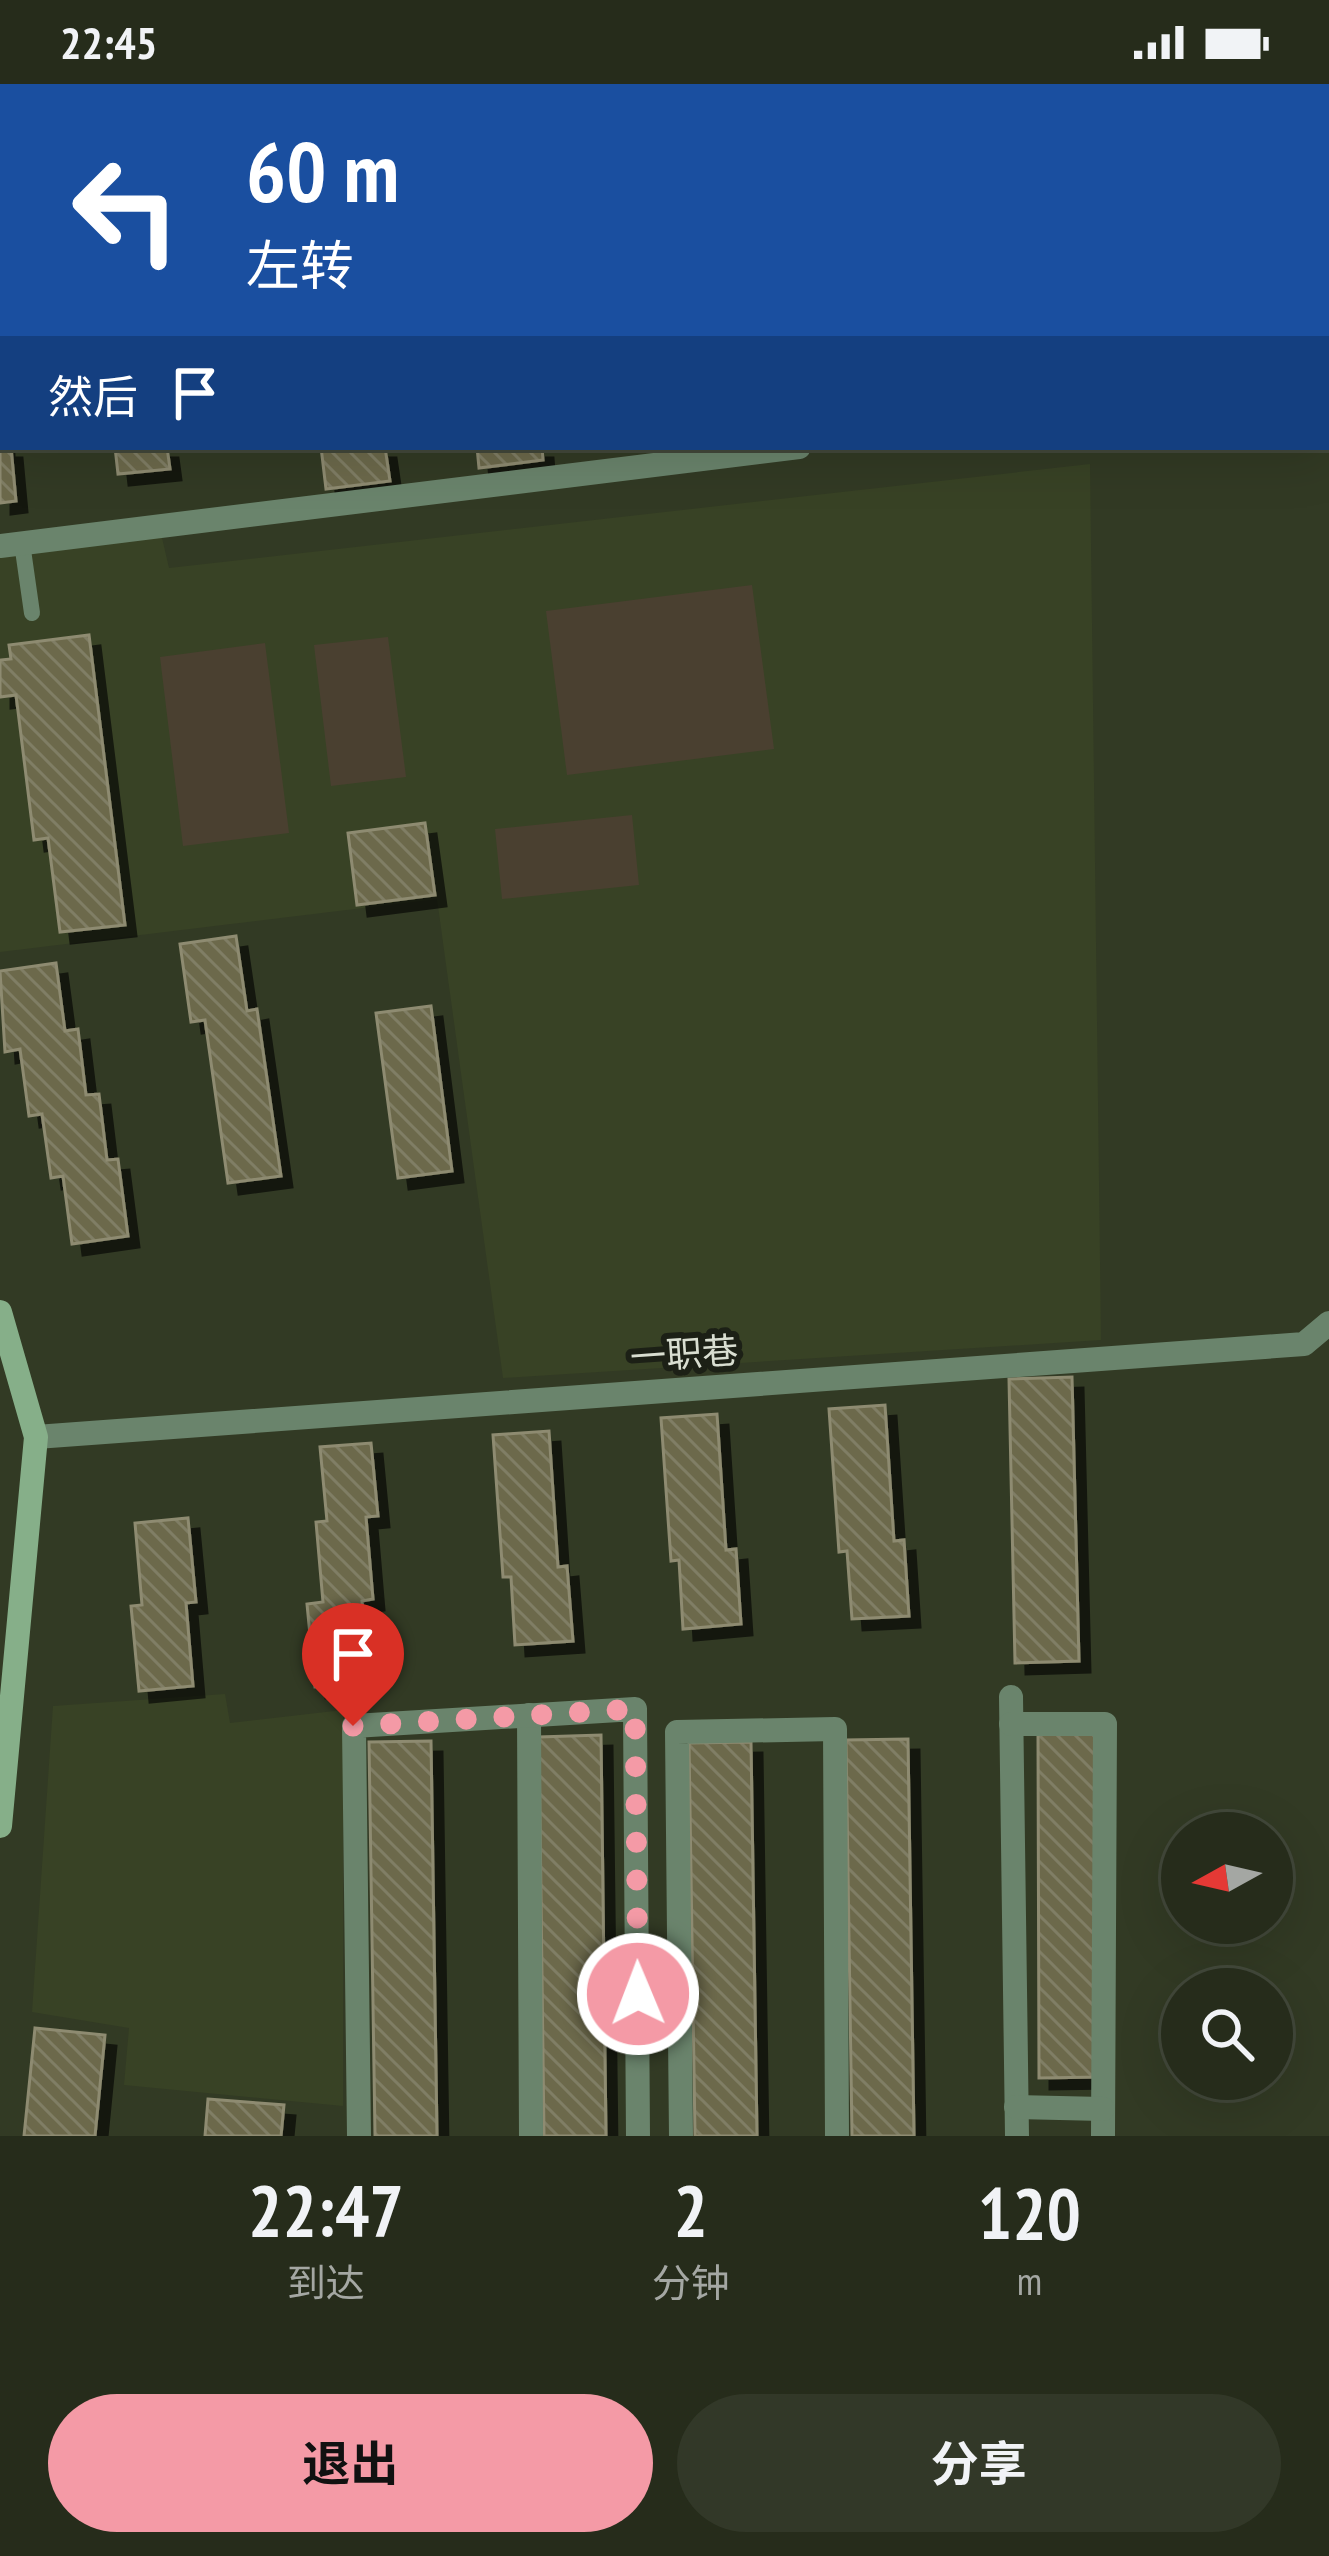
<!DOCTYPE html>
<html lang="zh">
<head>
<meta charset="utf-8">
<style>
	body { margin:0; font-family:"PT Sans Narrow","Noto Sans SC",sans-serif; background:#323828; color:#f1f3f6; height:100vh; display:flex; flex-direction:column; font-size:45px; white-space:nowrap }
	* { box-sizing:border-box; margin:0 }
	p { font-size:39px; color:#a4a7a3 }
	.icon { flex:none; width:66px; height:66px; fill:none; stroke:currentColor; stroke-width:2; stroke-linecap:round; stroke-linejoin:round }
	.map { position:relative; height:2052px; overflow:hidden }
	.side { display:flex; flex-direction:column; background:#262c1b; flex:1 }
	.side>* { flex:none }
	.guide { position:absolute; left:0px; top:0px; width:1329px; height:366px; box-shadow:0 12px 48px #0002,0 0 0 3px #42483a; background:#1a4fa0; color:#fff; overflow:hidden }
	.needle { width:78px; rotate:262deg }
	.fabs { position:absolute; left:1161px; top:1728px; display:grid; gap:24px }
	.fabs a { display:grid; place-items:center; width:132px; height:132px; border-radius:50%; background:#262c1b; box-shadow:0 12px 48px #0002,0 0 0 3px #42483a; font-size:60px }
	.pin { position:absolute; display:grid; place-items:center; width:102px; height:102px; color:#fff; margin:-123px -51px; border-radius:50% 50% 50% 0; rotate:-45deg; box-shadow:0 0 12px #0007 }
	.pin .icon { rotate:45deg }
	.me { position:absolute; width:132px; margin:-66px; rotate:359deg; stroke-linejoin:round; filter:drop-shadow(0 0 9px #0008) }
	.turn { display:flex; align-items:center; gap:42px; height:252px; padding:0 48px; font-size:54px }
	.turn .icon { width:156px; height:156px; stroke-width:2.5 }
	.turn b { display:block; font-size:84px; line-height:102px }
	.then { display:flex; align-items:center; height:114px; padding:0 48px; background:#0003; gap:24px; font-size:45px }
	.eta { display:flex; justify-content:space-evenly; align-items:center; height:204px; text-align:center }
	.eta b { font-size:72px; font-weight:700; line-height:84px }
	.action { display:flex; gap:24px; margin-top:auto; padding:24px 48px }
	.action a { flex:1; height:138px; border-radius:72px; background:#f49aa6; color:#111; font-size:48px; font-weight:700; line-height:138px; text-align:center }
	.action a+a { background:#323828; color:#f1f3f6 }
	.status { display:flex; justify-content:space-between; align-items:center; height:84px; padding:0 60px; background:#262c1b; direction:ltr }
	.status svg { height:33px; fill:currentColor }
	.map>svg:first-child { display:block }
	.built { fill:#384225 }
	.pitch { fill:#4a4030 }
	.building { fill:url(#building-back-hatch); stroke:#8e8b71; stroke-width:3; filter:url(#shadow) }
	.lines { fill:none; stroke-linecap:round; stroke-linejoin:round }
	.lane { stroke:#6a846c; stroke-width:16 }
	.street { stroke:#6a846c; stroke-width:24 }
	.secondary { stroke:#86af89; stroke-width:24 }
	.route { stroke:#f49aa6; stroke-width:21; stroke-dasharray:0 37.8 }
	.labels { text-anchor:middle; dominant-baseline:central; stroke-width:12; stroke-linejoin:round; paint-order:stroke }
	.street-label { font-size:36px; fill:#d9ded1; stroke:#1c2016 }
</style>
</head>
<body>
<div class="status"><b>22:45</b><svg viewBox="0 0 49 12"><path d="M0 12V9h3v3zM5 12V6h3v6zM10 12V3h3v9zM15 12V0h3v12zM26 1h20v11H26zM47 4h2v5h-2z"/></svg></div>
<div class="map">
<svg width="1329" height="2052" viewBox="0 0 1329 2052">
	<defs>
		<pattern id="building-back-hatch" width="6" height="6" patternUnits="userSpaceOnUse" patternTransform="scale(3)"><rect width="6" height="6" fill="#6c694c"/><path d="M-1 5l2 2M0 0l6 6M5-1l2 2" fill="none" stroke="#807e65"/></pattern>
		<filter id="shadow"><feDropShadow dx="11" dy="11" stdDeviation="0" flood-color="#0009"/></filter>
	</defs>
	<rect width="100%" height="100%" fill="#323a24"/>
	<g class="built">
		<polygon points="1090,380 1101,1256 503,1294 437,815 0,868 0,470 160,445 169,484"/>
		<polygon points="225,1610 230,1639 343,1626 343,2022 124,2001 129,1944 32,1928 53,1622"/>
	</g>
	<g class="pitch">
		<polygon points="752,501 774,665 567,691 546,527"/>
		<polygon points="388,553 406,693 331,702 314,561"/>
		<polygon points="265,559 289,749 183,762 160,573"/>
		<polygon points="632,731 639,801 502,815 495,745"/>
	</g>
	<g class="building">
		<polygon points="0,244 3,363 11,363 16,417 0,419"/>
		<polygon points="115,363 167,363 170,385 118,390"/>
		<polygon points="321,363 385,363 390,397 326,405"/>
		<polygon points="477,363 542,363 543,376 479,384"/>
		<polygon points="89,551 125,841 60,848 48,754 34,756 16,611 0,613 0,576 11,575 9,561"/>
		<polygon points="425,739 435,811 357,821 348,749"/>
		<polygon points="236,852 247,927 257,925 281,1092 228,1099 205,936 191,938 180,860"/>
		<polygon points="56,879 65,947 78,945 86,1011 99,1010 107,1076 118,1075 128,1152 72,1160 63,1092 51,1094 42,1030 29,1032 20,965 5,968 0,887"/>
		<polygon points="431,922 452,1087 398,1094 376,929"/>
		<polygon points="1072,1293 1079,1577 1015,1579 1009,1295"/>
		<polygon points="885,1321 894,1457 904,1456 909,1532 852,1535 847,1467 839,1468 829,1325"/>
		<polygon points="717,1330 726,1466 736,1465 741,1540 683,1545 679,1476 671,1477 661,1334"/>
		<polygon points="549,1347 558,1483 567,1482 573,1557 515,1561 511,1493 503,1493 493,1351"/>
		<polygon points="371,1359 378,1432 366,1433 373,1515 362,1517 369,1599 315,1603 307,1520 323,1518 316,1438 327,1437 320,1363"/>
		<polygon points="188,1434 196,1518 186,1519 193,1602 139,1607 131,1522 142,1521 135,1439"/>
		<polygon points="1100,1649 1101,1993 1039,1994 1038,1650"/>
		<polygon points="601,1651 606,2052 544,2052 539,1653"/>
		<polygon points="908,1655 914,2052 852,2052 846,1656"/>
		<polygon points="431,1657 437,2052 375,2052 369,1658"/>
		<polygon points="751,1658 757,2052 695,2052 689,1659"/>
		<polygon points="35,1944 105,1951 95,2052 24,2052"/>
		<polygon points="208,2015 284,2021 281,2052 205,2052"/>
	</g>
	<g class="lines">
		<g class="lane">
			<polyline points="346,0 347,3"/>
			<polyline points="436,0 436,3"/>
			<polyline points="504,0 505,3"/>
			<polyline points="1096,3 1096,0"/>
			<polyline points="22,459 32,529"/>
		</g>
		<g class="street">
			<polyline points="0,462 799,363"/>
			<polyline points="36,1353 1304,1260 1329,1239"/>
			<polyline points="1011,1613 1017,2052"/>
			<polyline points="529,1631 531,2052"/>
			<polyline points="1011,1640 1105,1640 1103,2052"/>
			<polyline points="1016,2023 1103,2025"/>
			<polyline points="359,2052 354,1642 635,1625 638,2052"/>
			<polyline points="681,2052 677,1648 835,1645 837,2052"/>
		</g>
		<polyline class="secondary" points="0,1228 36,1353 0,1742"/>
	</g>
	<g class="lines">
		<polyline class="route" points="353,1642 635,1625 638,1910"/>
	</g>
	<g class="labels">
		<g class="street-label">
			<text transform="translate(684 1269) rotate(-4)">一职巷</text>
		</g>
	</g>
</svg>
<div class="fabs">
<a><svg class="needle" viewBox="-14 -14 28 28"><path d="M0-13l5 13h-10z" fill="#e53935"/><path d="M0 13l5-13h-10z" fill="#a4a7a3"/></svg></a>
<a><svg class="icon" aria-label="search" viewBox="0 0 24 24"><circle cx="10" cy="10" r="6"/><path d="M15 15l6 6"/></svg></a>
</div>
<div class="pin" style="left:353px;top:1642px;background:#d93025"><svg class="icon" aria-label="arrive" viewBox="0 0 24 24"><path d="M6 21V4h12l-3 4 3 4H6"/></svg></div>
<svg class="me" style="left:638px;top:1910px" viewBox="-20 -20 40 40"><circle r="17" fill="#f49aa6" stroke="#fff" stroke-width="3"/><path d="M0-11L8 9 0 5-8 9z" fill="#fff"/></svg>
<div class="guide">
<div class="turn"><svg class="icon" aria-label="left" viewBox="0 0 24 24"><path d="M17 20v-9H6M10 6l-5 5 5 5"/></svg><div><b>60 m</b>左转</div></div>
<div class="then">然后<svg class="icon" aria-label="arrive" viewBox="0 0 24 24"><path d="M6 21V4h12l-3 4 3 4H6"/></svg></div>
</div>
</div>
<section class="side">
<div class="eta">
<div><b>22:47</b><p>到达</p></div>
<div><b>2</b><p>分钟</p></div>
<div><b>120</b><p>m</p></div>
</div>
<div class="action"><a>退出</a><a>分享</a></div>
</section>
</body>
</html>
